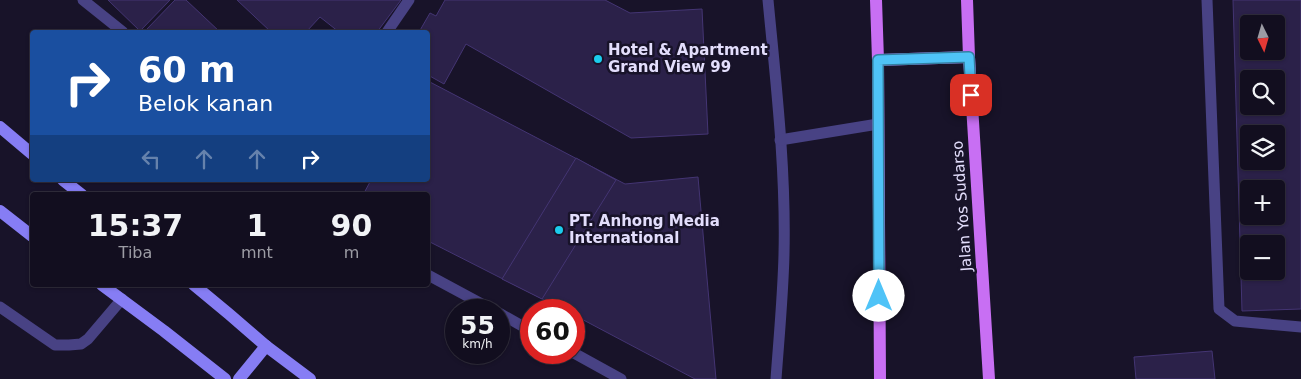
<!DOCTYPE html>
<html lang="id">
<head>
<meta charset="utf-8">
<style>
	body { margin:0; font-family:"DejaVu Sans",sans-serif; background:#1b1728; color:#f1f3f6; height:100vh; display:flex; flex-direction:column; font-size:19px; white-space:nowrap }
	* { box-sizing:border-box; margin:0 }
	p { font-size:16px; color:#9c9ca4 }
	.icon { flex:none; width:28px; height:28px; fill:none; stroke:currentColor; stroke-width:2; stroke-linecap:round; stroke-linejoin:round }
	.map { position:relative; flex:1; overflow:hidden }
	.drawer { position:absolute; left:30px; top:192px; width:400px; height:95px; display:flex; flex-direction:column; background:#120e1f; border-radius:5px; box-shadow:0 1px 4px #0004,0 0 0 1px #312e3d }
	.drawer>* { flex:none }
	.banner { position:absolute; left:30px; top:30px; width:400px; height:152px; border-radius:5px; box-shadow:0 1px 4px #0004,0 0 0 1px #312e3d; background:#1a4fa0; color:#fff; overflow:hidden }
	.needle { width:32px; rotate:175deg }
	.fabs { position:absolute; left:1240px; top:15px; display:grid; gap:10px }
	.fabs a { display:grid; place-items:center; width:45px; height:45px; border-radius:5px; background:#120e1f; box-shadow:0 1px 4px #0004,0 0 0 1px #312e3d; font-size:25px }
	.speed { position:absolute; left:445px; top:299px; display:flex; gap:10px; font-size:25px; font-weight:700; text-align:center }
	.speed>* { display:grid; place-content:center; width:65px; height:65px; border-radius:50%; background:#120e1f; box-shadow:0 1px 4px #0004,0 0 0 1px #312e3d; line-height:1 }
	.speed small { font-size:12px; font-weight:400 }
	.speed .limit { border:8px solid #d22; background:#fff; color:#111 }
	.pin { position:absolute; display:grid; place-items:center; width:42px; height:42px; color:#fff; margin:-21px; border-radius:10px; box-shadow:0 2px 8px #0006 }
	.me { position:absolute; width:55px; margin:-28px; rotate:0deg; stroke-linejoin:round; filter:drop-shadow(0 0 4px #0008) }
	.turn { display:flex; align-items:center; gap:18px; height:105px; padding:0 25px; font-size:22px }
	.turn .icon { width:65px; height:65px; stroke-width:2.5 }
	.turn b { display:block; font-size:35px; line-height:42px }
	.lanes { display:flex; align-items:center; height:48px; padding:0 25px; background:#0003; justify-content:center; gap:25px; direction:ltr }
	.lanes .off { opacity:.35 }
	.eta { display:flex; justify-content:space-evenly; align-items:center; height:85px; text-align:center }
	.eta b { font-size:30px; font-weight:600; line-height:35px }
	.map>svg:first-child { display:block }
	.building { fill:#2b2149; stroke:#443573; fill-rule:evenodd }
	.lines { fill:none; stroke-linecap:round; stroke-linejoin:round }
	.lane { stroke:#484284; stroke-width:11 }
	.secondary { stroke:#867df4; stroke-width:12 }
	.primary { stroke:#c86ff3; stroke-width:12 }
	.route-casing { stroke:#337fa1; stroke-width:12 }
	.route { stroke:#4fc3f7; stroke-width:9 }
	.poi-dot { fill:#1bccec; stroke:#181329; stroke-width:2 }
	.labels { text-anchor:middle; dominant-baseline:central; stroke-width:5; stroke-linejoin:round; paint-order:stroke }
	.poi-label { font-size:15px; font-weight:bold; fill:#e3defc; stroke:#181329; text-anchor:start }
	.street-label { font-size:15px; fill:#e3defc; stroke:#181329 }
</style>
</head>
<body>
<div class="map">
<svg width="1301" height="379" viewBox="0 0 1301 379">
	<rect width="100%" height="100%" fill="#181329"/>
	<g class="building">
		<polygon points="108,0 170,0 140,31"/>
		<polygon points="175,0 186,0 220,32 149,32 146,30"/>
		<polygon points="237,0 401,0 377,32 339,32 320,17 306,32 271,32"/>
		<polygon points="445,0 605,0 630,13 702,9 708,134 631,138 466,44 444,84 428,75 428,32 419,32 430,13 436,16"/>
		<path d="M1233 0H1301V309L1242 311ZM1249 24H1276V51H1249ZM1249 79H1276V106H1249ZM1249 134H1276V161H1249ZM1249 189H1276V216H1249ZM1249 244H1276V271H1249Z"/>
		<polygon points="428,81 625,184 698,177 716,379 695,379 574,315 574,310 564,310 428,241 428,195 363,195 371,180 428,180"/>
		<polygon points="576,158 616,180 542,299 502,279"/>
		<polygon points="1212,351 1215,379 1136,379 1134,357"/>
	</g>
	<g class="lines">
		<g class="lane">
			<polyline points="83,0 123,32"/>
			<path d="M768 0C776 84 786 169 784 254 783 296 779 337 776 379"/>
			<polyline points="1207,0 1219,309 1235,321 1301,327"/>
			<polyline points="387,32 409,0"/>
			<polyline points="780,140 878,124"/>
			<polyline points="428,275 493,310"/>
			<polyline points="0,307 55,345 69,345 81,344 88,339 122,299"/>
			<polyline points="499,313 531,331"/>
			<polyline points="572,352 621,379"/>
		</g>
		<g class="secondary">
			<polyline points="0,127 32,154"/>
			<polyline points="63,180 82,195"/>
			<polyline points="0,211 32,236"/>
			<polyline points="102,285 164,331 225,379"/>
			<polyline points="194,285 229,314 266,346 310,379"/>
			<polyline points="239,379 266,346"/>
		</g>
		<g class="primary">
			<polyline points="876,0 878,60 880,379"/>
			<polyline points="967,0 969,57 989,379"/>
			<polyline points="878,60 969,57"/>
		</g>
	</g>
	<g class="lines">
		<g class="route-casing">
			<polyline id="route" points="879,296 878,60 969,57 971,95"/>
		</g>
		<use href="#route" class="route"/>
	</g>
	<g class="poi-dot">
		<circle cx="598" cy="59" r="5"/>
		<circle cx="559" cy="230" r="5"/>
	</g>
	<g class="labels">
		<g class="poi-label">
			<text x="608" y="50">Hotel &amp; Apartment<tspan x="608" dy="17">Grand View 99</tspan></text>
			<text x="569" y="221">PT. Anhong Media<tspan x="569" dy="17">International</tspan></text>
		</g>
		<g class="street-label">
			<text transform="translate(962 206) rotate(-94)">Jalan Yos Sudarso</text>
		</g>
	</g>
</svg>
<div class="fabs">
<a><svg class="needle" viewBox="-14 -14 28 28"><path d="M0-13l5 13h-10z" fill="#e53935"/><path d="M0 13l5-13h-10z" fill="#9c9ca4"/></svg></a>
<a><svg class="icon" aria-label="search" viewBox="0 0 24 24"><circle cx="10" cy="10" r="6"/><path d="M15 15l6 6"/></svg></a>
<a><svg class="icon" aria-label="layers" viewBox="0 0 24 24"><path d="M12 4l9 5-9 5-9-5zM3 14l9 5 9-5"/></svg></a>
<a>+</a>
<a>−</a>
</div>
<div class="speed"><div>55<small>km/h</small></div><div class="limit">60</div></div>
<div class="pin" style="left:971px;top:95px;background:#d93025"><svg class="icon" aria-label="arrive" viewBox="0 0 24 24"><path d="M6 21V4h12l-3 4 3 4H6"/></svg></div>
<svg class="me" style="left:879px;top:296px" viewBox="-20 -20 40 40"><circle r="19" fill="#fff"/><path d="M0-13L10 11 0 6-10 11z" fill="#4fc3f7"/></svg>
<div class="banner">
<div class="turn"><svg class="icon" aria-label="right" viewBox="0 0 24 24"><path d="M7 20v-9h11M14 6l5 5-5 5"/></svg><div><b>60 m</b>Belok kanan</div></div>
<div class="lanes"><svg class="icon off" aria-label="left" viewBox="0 0 24 24"><path d="M17 20v-9H6M10 6l-5 5 5 5"/></svg><svg class="icon off" aria-label="ahead" viewBox="0 0 24 24"><path d="M12 20V5M6 11l6-6 6 6"/></svg><svg class="icon off" aria-label="ahead" viewBox="0 0 24 24"><path d="M12 20V5M6 11l6-6 6 6"/></svg><svg class="icon" aria-label="right" viewBox="0 0 24 24"><path d="M7 20v-9h11M14 6l5 5-5 5"/></svg></div>
</div>
<section class="drawer">
<div class="eta">
<div><b>15:37</b><p>Tiba</p></div>
<div><b>1</b><p>mnt</p></div>
<div><b>90</b><p>m</p></div>
</div>
</section>
</div>
</body>
</html>
